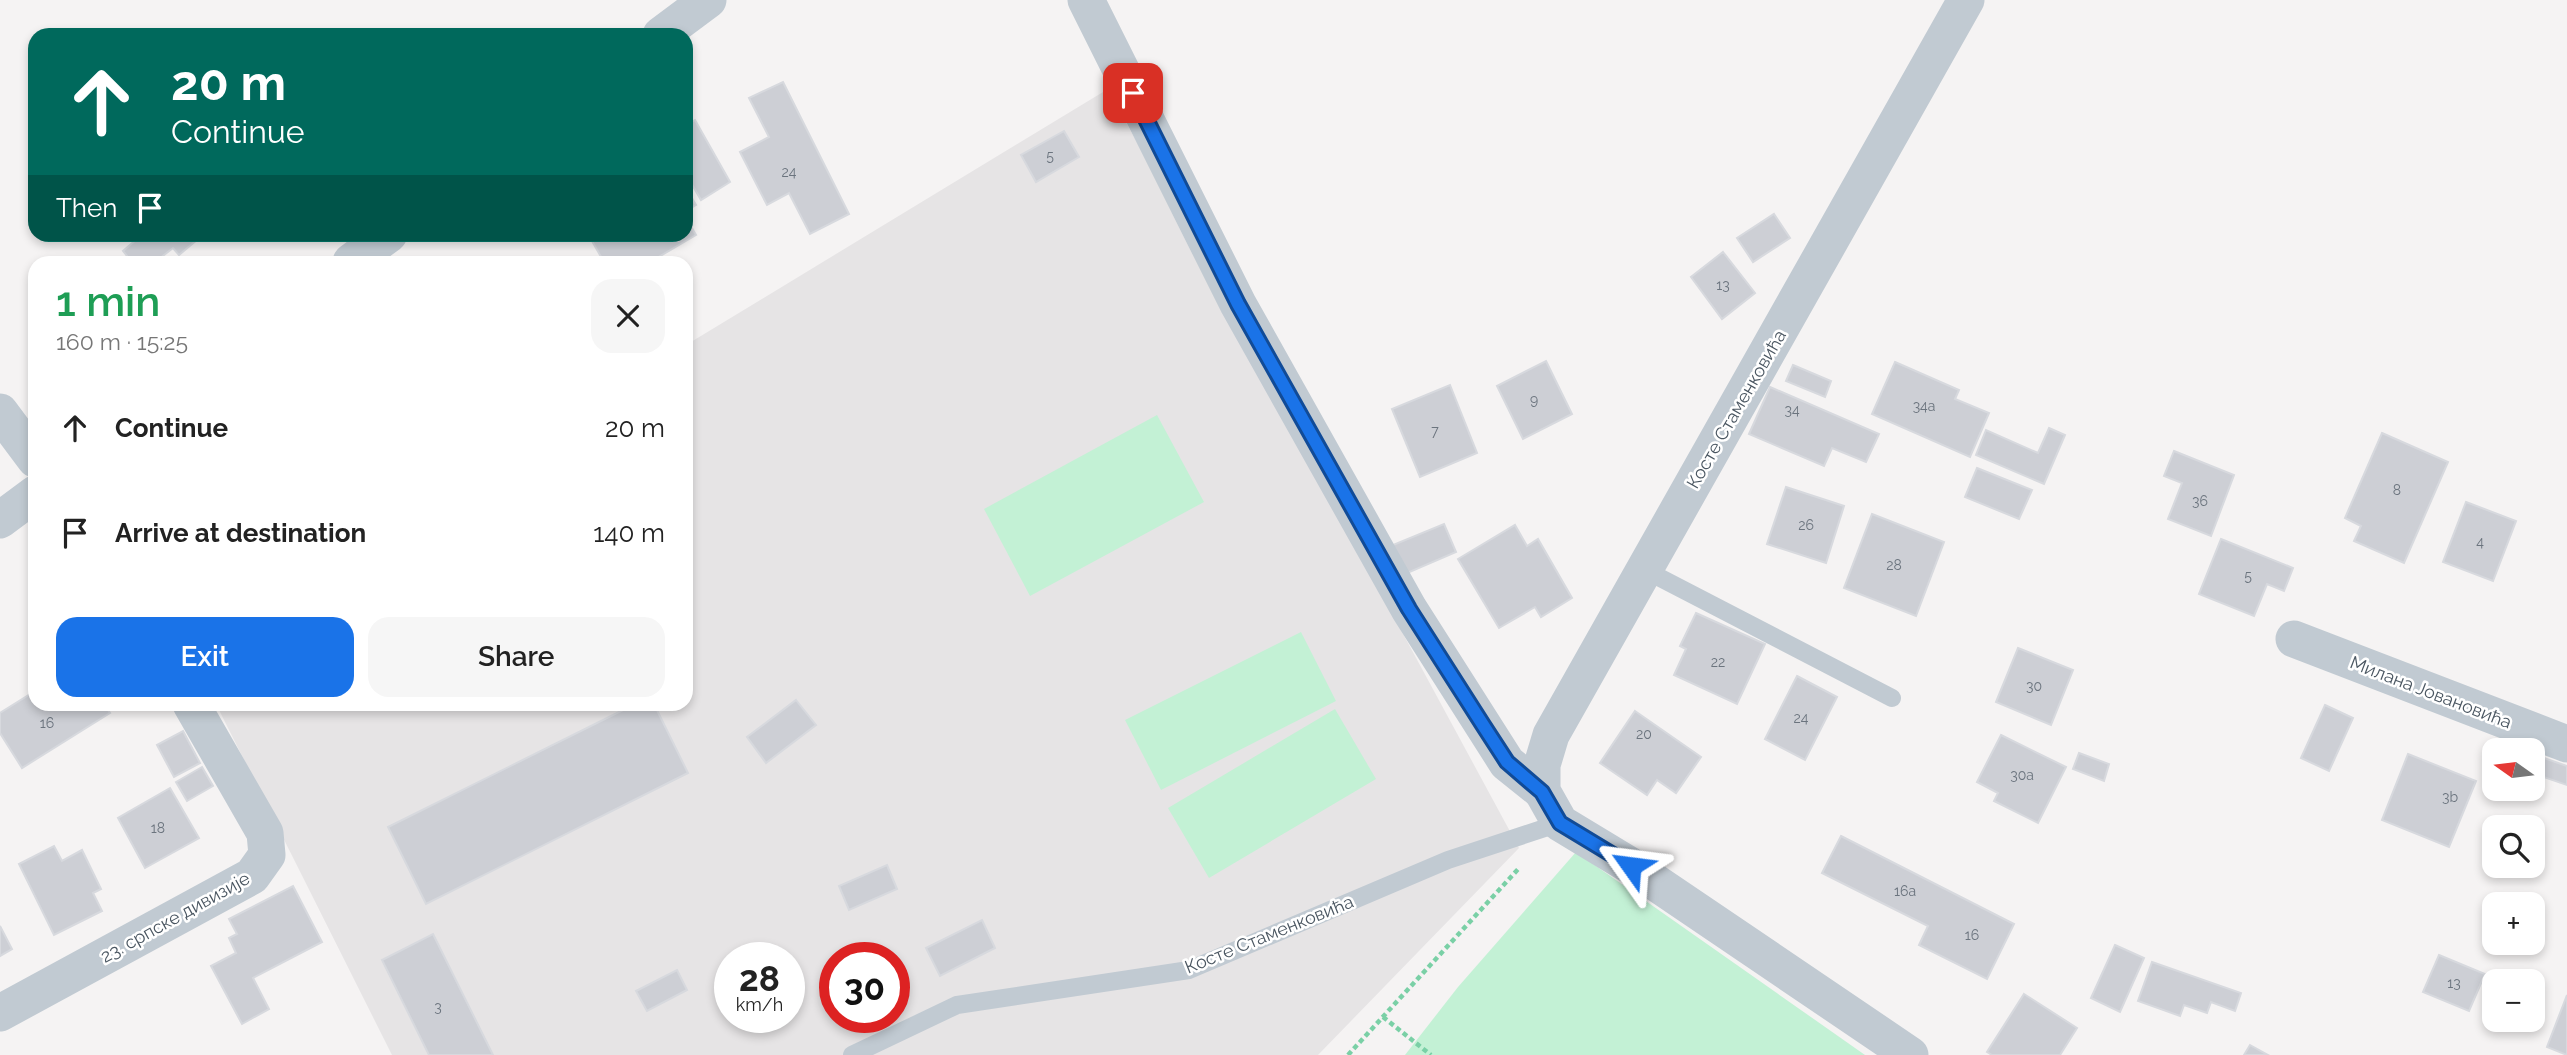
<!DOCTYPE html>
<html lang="en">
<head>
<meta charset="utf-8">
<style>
	body { margin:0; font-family:Raleway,sans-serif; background:#f6f6f6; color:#222; height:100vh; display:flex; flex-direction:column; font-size:26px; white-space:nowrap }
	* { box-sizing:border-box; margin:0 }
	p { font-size:23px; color:#767676 }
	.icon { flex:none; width:38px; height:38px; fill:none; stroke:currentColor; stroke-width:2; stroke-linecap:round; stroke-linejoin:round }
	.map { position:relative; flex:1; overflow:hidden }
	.drawer { position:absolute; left:28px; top:256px; width:665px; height:455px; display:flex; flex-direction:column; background:#fff; border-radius:21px; box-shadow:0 4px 10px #0003 }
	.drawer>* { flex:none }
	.guide { position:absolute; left:28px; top:28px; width:665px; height:214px; border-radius:21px; box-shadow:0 4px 10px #0003; background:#00695c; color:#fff; overflow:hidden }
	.needle { width:46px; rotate:284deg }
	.fabs { position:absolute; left:2482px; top:738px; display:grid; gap:14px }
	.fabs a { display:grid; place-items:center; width:63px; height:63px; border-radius:14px; background:#fff; box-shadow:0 4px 10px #0003; font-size:35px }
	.speed { position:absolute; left:714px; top:942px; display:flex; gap:14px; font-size:35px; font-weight:700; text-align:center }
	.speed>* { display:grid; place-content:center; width:91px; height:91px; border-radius:50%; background:#fff; box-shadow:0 4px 10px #0003; line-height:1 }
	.speed small { font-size:18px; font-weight:400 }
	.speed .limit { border:10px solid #d22; background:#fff; color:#111 }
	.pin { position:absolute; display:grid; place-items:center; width:60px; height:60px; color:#fff; margin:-30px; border-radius:14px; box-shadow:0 4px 10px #0006 }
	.me { position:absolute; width:77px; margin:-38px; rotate:301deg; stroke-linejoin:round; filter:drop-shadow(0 0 5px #0008) }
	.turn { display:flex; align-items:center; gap:24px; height:147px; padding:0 28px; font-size:32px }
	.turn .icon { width:91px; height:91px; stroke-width:2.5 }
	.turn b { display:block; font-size:49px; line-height:60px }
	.then { display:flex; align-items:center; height:66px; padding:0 28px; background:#0003; gap:14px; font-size:26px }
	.round { display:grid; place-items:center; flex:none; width:74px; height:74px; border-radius:21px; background:#f6f6f6 }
	.summary { display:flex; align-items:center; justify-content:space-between; height:119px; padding:0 28px }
	h1 { font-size:42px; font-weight:600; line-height:52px; color:#1e9e55 }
	.button { display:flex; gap:14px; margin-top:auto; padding:14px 28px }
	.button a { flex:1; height:80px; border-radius:21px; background:#1a73e8; color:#fff; font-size:28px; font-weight:600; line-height:80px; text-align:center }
	.button a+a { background:#f6f6f6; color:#222 }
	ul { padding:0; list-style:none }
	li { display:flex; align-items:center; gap:21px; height:105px; padding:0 28px }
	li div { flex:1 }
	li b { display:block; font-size:26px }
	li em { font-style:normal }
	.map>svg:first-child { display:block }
	.education { fill:#e6e4e5; fill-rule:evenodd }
	.green { fill:#c3f1d5 }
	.building { fill:#cdcfd5; stroke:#d7d9de; stroke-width:2 }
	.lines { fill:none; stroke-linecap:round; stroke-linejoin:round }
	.path { stroke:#7ad0a6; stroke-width:4.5; stroke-dasharray:5 3.5; stroke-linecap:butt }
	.lane { stroke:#c1cad2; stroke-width:18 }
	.street { stroke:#c1cad2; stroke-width:37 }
	.route-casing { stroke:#114b97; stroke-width:18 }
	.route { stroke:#1a73e8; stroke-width:12 }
	.labels { text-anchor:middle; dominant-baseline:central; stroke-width:5; stroke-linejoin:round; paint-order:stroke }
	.number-label { font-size:14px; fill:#6b747e }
	.street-label { font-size:18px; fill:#4a5661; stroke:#fff }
</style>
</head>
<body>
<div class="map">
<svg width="2567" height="1055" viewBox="0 0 2567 1055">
	<rect width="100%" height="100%" fill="#f5f3f3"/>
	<path class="education" d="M1108 89 1519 848 1318 1055H392L216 704H686V345ZM730 957H789V1017H730ZM835 957H894V1017H835Z"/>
	<g class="green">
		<polygon points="1157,415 1204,502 1030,596 984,509"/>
		<polygon points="1301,632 1336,701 1161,790 1125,720"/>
		<polygon points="1335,709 1376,779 1209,878 1168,808"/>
		<polygon points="1576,852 1865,1055 1405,1055 1458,987"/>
	</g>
	<g class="building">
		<polygon points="783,82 849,214 810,234 789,193 767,205 740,152 769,137 749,98"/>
		<polygon points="695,120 730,182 701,200 686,174 686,125"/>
		<polygon points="1064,131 1079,157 1036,182 1021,155"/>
		<polygon points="686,188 696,205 686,211"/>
		<polygon points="1774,214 1790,238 1753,262 1737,238"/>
		<polygon points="686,218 696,235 650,262 604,262 588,234 686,234"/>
		<polygon points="143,234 204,234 179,255 173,248 155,262 132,262 123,251"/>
		<polygon points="1723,252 1755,293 1722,319 1691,277"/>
		<polygon points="1546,361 1572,414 1523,439 1497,386"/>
		<polygon points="1895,362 1959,390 1955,399 1989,413 1970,457 1872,414"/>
		<polygon points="1793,365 1831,381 1825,397 1786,381"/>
		<polygon points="1450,385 1477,453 1420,477 1392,409"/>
		<polygon points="1770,387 1879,434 1866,462 1832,448 1824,466 1749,434"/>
		<polygon points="2049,428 2065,435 2044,484 1976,455 1986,430 2038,453"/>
		<polygon points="2382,433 2448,462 2404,563 2354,541 2361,526 2345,518"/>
		<polygon points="2174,451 2234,475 2211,536 2168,519 2182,483 2164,476"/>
		<polygon points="1977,468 2032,490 2019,519 1965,497"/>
		<polygon points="1786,487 1844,506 1826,563 1767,544"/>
		<polygon points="2466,502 2516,521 2493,581 2443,562"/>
		<polygon points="1872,514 1944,542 1916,616 1844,588"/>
		<polygon points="1444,524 1456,552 1405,574 1393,545"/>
		<polygon points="1515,525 1527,546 1538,539 1572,598 1541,617 1535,607 1499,628 1458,559"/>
		<polygon points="2221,539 2293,568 2284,591 2267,584 2254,616 2199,594"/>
		<polygon points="1696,613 1765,644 1737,704 1674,675 1686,649 1680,646"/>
		<polygon points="2018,648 2073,670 2051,725 1996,702"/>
		<polygon points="1797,676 1837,697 1805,760 1765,739"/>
		<polygon points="35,691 35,704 104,704 110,713 22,768 0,733 0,713"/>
		<polygon points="796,700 816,725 766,763 747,737"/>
		<polygon points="635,704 654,704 688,773 426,904 388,827"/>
		<polygon points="2325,705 2353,718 2329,771 2301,758"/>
		<polygon points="1635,711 1701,757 1676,793 1657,780 1647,795 1600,763"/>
		<polygon points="183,731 200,763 174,777 157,745"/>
		<polygon points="2001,735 2066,767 2038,823 1994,801 1998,793 1977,782"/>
		<polygon points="2079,753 2109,764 2104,781 2073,769"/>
		<polygon points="2408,754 2476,781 2449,847 2382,820"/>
		<polygon points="2544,758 2567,766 2567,785 2538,775"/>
		<polygon points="202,767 213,786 187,801 176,782"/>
		<polygon points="170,788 199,838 145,868 118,818"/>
		<polygon points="1841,836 2014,924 1987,979 1919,945 1928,926 1822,873"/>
		<polygon points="54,846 62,861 82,850 101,889 93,893 102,911 54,935 19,864"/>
		<polygon points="887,865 897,889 849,910 839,886"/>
		<polygon points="293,886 322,942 253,978 269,1009 242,1024 211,966 236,953 229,938 237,934 229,919"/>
		<polygon points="982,920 995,948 940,976 926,948"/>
		<polygon points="0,926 12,949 0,956"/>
		<polygon points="433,934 493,1055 429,1055 382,960"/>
		<polygon points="2115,945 2144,958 2120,1012 2091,998"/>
		<polygon points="2439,955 2485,974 2469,1011 2423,992"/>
		<polygon points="2152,962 2241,993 2235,1011 2211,1002 2207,1013 2184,1005 2180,1016 2138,1001"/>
		<polygon points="677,970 687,990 647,1011 636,991"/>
		<polygon points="2024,994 2077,1028 2060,1055 1992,1055 1987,1052"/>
		<polygon points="2567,995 2567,1055 2547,1047"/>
		<polygon points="2250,1045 2268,1055 2244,1055"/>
	</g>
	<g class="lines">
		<g class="path">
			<polyline points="1383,1017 1431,1055"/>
			<polyline points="1348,1055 1520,867"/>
		</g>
		<g class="lane">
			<polyline points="1645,570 1892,698"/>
			<polyline points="852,1055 957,1005 1189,970 1448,860 1560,823"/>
		</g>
		<g class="street">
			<polyline points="1086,0 1238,304 1409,609 1507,763 1542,791"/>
			<polyline points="661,35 708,0"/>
			<polyline points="351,262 389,234"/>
			<polyline points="0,412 35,459"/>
			<polyline points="0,520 35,494"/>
			<polyline points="2294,639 2567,744"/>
			<polyline points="0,1013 252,876 267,855 265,833 191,704"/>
			<polyline points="1910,1055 1631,866 1560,823 1542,791 1542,765 1551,735 1966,0"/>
		</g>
	</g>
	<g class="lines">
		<g class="route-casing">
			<polyline id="route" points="1133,93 1238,304 1409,609 1483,725 1507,762 1542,792 1560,823 1631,866"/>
		</g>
		<use href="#route" class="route"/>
	</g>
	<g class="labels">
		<g class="number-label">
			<text x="1050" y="156">5</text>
			<text x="789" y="172">24</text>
			<text x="1723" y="285">13</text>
			<text x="1534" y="400">9</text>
			<text x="1924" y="406">34a</text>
			<text x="1792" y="410">34</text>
			<text x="1435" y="431">7</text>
			<text x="2397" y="490">8</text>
			<text x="2200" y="501">36</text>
			<text x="1806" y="525">26</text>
			<text x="2480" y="542">4</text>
			<text x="1894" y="565">28</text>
			<text x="2248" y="576">5</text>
			<text x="1718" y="662">22</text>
			<text x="2034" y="686">30</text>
			<text x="1801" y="718">24</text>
			<text x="47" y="723">16</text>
			<text x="1644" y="734">20</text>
			<text x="2022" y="775">30a</text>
			<text x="2450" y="797">3b</text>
			<text x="158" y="828">18</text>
			<text x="1905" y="891">16a</text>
			<text x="1972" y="935">16</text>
			<text x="2454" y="983">13</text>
			<text x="438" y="1007">3</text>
		</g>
		<g class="street-label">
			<text transform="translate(1736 409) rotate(-60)">Косте Стаменковића</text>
			<text transform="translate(2431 692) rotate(21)">Милана Јовановића</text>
			<text transform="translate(175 917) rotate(-29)">23. српске дивизије</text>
			<text transform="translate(1269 934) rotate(-22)">Косте Стаменковића</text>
		</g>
	</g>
</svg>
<div class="fabs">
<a><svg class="needle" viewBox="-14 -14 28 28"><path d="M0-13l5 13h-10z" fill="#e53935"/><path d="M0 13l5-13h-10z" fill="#767676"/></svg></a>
<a><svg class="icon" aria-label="search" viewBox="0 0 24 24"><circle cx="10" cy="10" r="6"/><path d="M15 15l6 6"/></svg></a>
<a>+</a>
<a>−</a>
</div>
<div class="speed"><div>28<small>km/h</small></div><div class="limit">30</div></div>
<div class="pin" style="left:1133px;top:93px;background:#d93025"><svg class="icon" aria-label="arrive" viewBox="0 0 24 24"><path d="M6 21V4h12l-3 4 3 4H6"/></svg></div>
<svg class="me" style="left:1631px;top:866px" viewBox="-20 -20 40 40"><path d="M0-17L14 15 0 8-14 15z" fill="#1a73e8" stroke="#fff" stroke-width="4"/></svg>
<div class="guide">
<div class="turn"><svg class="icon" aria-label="ahead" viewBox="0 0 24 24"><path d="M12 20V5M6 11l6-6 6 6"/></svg><div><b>20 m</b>Continue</div></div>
<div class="then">Then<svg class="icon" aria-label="arrive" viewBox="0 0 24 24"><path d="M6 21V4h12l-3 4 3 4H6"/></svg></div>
</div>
<section class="drawer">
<div class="summary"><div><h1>1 min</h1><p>160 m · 15:25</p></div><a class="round"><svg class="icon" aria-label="close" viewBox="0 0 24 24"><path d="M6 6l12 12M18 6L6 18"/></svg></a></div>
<ul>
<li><svg class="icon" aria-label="ahead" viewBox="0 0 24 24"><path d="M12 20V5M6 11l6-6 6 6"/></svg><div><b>Continue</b></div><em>20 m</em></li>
<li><svg class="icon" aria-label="arrive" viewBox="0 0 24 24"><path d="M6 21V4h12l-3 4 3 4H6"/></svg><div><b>Arrive at destination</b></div><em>140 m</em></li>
</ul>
<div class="button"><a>Exit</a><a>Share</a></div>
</section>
</div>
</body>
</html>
